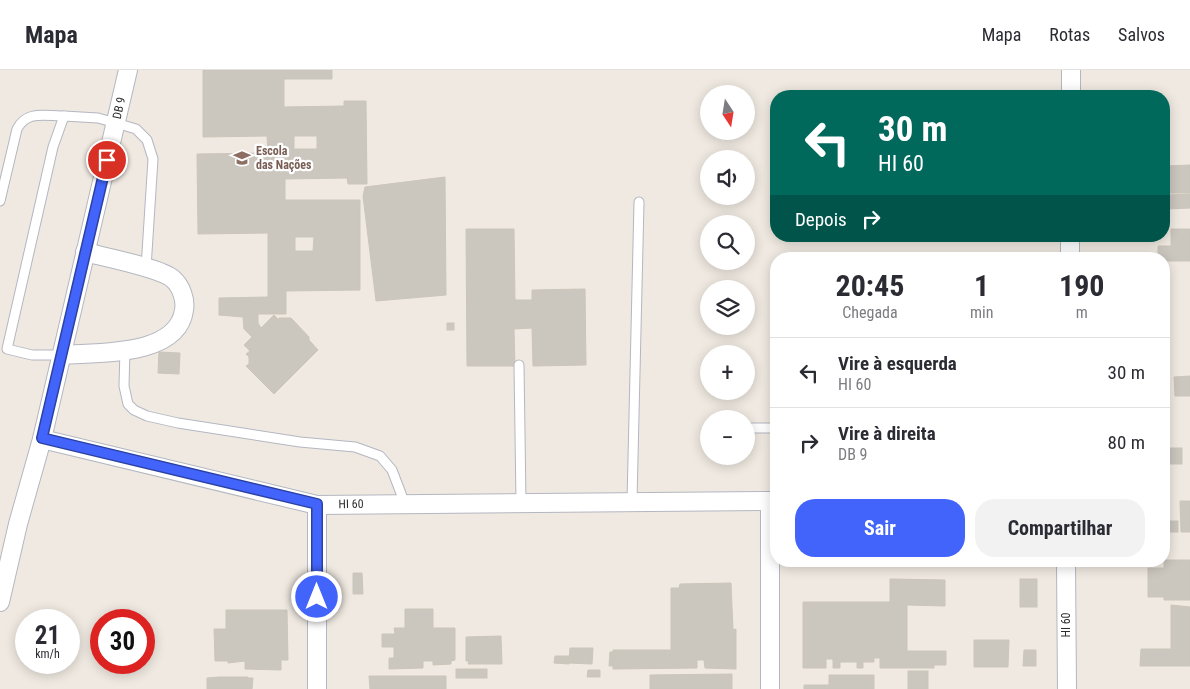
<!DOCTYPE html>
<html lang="pt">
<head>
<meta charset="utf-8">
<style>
	body { margin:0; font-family:"Roboto Condensed",sans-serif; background:#f2f2f3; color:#2b2b33; height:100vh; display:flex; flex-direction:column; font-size:19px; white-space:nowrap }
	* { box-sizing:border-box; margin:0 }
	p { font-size:16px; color:#7c7c81 }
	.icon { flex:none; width:28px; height:28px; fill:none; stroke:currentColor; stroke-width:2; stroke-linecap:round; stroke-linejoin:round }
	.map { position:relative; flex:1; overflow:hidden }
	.side { position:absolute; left:770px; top:182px; width:400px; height:315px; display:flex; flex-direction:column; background:#fff; border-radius:20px; box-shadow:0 2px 12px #0003 }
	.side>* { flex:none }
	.top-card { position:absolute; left:770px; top:20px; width:400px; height:152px; border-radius:20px; box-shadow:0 2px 12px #0003; background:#00695c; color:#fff; overflow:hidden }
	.needle { width:32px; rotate:168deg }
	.tools { position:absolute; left:700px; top:15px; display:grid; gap:10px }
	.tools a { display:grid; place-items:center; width:55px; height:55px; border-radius:50%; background:#fff; box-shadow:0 2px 12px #0003; font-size:25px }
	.speed { position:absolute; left:15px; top:539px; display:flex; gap:10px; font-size:25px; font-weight:700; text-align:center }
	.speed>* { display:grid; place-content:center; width:65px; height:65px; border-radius:50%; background:#fff; box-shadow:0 2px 12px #0003; line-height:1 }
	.speed small { font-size:12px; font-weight:400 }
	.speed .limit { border:8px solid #d22; background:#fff; color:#111 }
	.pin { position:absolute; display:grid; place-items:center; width:42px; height:42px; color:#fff; margin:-21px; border:2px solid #fff; border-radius:50%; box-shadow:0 1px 5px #0007 }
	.me { position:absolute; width:55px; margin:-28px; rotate:0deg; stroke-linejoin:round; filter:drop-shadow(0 0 4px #0008) }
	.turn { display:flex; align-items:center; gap:18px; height:105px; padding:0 25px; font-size:22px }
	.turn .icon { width:65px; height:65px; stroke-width:2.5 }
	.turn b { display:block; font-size:35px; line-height:42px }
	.then { display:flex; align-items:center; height:48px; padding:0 25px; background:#0003; gap:10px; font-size:19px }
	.eta { display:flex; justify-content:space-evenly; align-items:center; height:85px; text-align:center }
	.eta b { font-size:30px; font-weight:700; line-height:35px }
	.cta { display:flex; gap:10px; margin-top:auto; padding:10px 25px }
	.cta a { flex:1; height:58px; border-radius:20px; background:#4264fb; color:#fff; font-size:20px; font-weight:700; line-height:58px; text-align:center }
	.cta a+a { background:#f2f2f3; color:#2b2b33 }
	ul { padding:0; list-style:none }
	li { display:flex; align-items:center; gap:15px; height:70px; padding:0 25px; border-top:1px solid #e1e1e2 }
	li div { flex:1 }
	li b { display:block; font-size:19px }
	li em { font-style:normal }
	header { display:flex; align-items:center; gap:30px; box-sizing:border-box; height:70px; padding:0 25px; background:#fff; border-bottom:1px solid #e1e1e2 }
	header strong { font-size:24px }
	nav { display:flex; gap:28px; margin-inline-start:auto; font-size:18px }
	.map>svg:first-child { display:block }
	.building { fill:#cbc7bf; stroke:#cbc5ba; fill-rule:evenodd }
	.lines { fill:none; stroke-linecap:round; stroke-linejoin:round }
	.service-casing { stroke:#b4b7c1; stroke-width:11 }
	.minor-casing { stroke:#b4b7c1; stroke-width:20 }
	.service { stroke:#fff; stroke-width:9 }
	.minor { stroke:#fff; stroke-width:18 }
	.route-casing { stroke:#2b41a3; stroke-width:12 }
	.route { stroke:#4264fb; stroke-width:9 }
	.labels { text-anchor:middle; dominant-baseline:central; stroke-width:4.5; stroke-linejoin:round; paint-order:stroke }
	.street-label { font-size:12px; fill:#2e2e2e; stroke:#fff }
	.education-label { font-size:12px; font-weight:bold; fill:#785e54; stroke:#fff; text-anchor:start }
</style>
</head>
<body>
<header>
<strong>Mapa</strong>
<nav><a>Mapa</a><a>Rotas</a><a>Salvos</a></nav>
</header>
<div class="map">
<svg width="1190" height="619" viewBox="0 0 1190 619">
	<rect width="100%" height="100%" fill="#efe9e1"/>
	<g class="building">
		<path d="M203 0H332V9H284V37L344 36V31H366L367 114H348L347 108 285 109V130H360V220L286 221V244H258V253L261 258 274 245 279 250V248H291L309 267V270L318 280 274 324 246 296 249 294V287L246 284 250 281 244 275 252 267 244 259 243 247 219 245V228L268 227V163L198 164 197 84 268 83 267 66 203 67ZM294 66H317V79H294ZM295 167H314L313 181H295Z"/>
		<polygon points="1190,95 1190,123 1167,123 1166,96"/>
		<polygon points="445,107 446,225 376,231 363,126 365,117"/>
		<polygon points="1190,124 1190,138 1167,139 1167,125"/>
		<polygon points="466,159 514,159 515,230 532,230 532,220 585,219 586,295 533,296 532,258 514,259 515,296 467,296"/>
		<polygon points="1171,159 1190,159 1190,191 1164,191 1164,189 1158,189 1158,176 1171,176"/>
		<rect x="447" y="253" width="7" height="7"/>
		<polygon points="159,282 180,283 179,304 158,303"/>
		<polygon points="1190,306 1190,326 1175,326 1174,307"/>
		<rect x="1164" y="378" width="18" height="16"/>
		<polygon points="1180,431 1190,431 1190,462 1181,462"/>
		<rect x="1164" y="451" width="14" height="11"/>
		<polygon points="1164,490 1190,490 1190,530 1164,530 1164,527 1148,527 1148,498 1164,498"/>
		<polygon points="353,503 362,503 363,524 353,524"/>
		<polygon points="890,509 945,510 945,536 907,535 907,581 946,581 946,595 934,595 934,598 880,598 880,588 874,588 874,592 863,592 863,598 857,598 857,592 840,592 840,598 833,598 833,589 826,589 826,598 803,598 803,532 890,532"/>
		<rect x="1020" y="509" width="17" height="28"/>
		<polygon points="731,513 733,560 736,559 736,599 705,598 704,590 697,590 697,598 613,599 613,580 671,580 671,518 679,518 680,514"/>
		<polygon points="1171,535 1190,537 1190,596 1140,596 1141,579 1171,579"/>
		<polygon points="405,539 433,539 433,558 455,558 455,590 451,591 451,594 433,595 433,591 423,591 423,598 389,599 389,588 394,588 394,577 382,577 382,564 395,564 394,558 405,558"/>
		<polygon points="226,540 287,540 288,590 281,590 281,600 245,599 245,591 228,593 228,591 215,591 214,559 226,559"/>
		<polygon points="501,566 502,594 468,594 469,591 466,591 466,567"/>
		<polygon points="974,570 1009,570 1008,597 974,597"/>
		<polygon points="570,578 593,578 592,594 569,593"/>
		<polygon points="1024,580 1036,580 1036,596 1023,596"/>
		<polygon points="610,582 613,582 613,596 609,596"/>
		<polygon points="555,586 569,586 569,594 554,593"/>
		<rect x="456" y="599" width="31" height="9"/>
		<polygon points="588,600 600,600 600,607 587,607"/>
		<rect x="908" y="601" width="20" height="18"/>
		<polygon points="732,604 732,619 650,619 650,605"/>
		<polygon points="829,605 874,605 874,619 804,619 804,615 829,615"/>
		<polygon points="369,606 446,606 446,619 370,619"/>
		<polygon points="219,607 248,607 248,608 253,608 252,619 207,619 207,608"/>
	</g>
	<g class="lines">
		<g class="service-casing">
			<g id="service">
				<path d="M0 131 17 59C27 40 45 46 64 46"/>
				<polyline points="125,280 124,316 128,334 134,340 147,346 178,353 300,372 355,377 380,386 392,400 405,434"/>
				<polyline points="62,285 32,285 7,279 53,77 64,46 98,48 116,53 136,59 147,70 153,89 146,198"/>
				<polyline points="519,295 521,432"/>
				<polyline points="746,358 776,358"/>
				<polyline points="632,431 639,132"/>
			</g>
		</g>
		<g class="minor-casing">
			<g id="minor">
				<polyline points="1071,26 1071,0"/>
				<polyline points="1070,189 1070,166"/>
				<path d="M62 285C97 282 178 287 184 240 186 230 181 216 173 209 161 198 104 187 85 182"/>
				<polyline points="42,369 317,435 776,431"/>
				<polyline points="317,435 317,619"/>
				<polyline points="1066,491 1067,619"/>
				<polyline points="0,532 18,454 42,369 128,0"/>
				<polyline points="770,619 770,431"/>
			</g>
		</g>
		<use href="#service" class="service"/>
		<use href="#minor" class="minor"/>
	</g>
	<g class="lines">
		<g class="route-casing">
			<polyline id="route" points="107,90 42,368 317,434 317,527"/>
		</g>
		<use href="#route" class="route"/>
	</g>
	<defs>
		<g id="school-bare" transform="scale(1.35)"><path d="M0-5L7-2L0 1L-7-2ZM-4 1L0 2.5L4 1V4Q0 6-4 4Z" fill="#8d6e63" stroke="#fff" stroke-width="2.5" paint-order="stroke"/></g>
	</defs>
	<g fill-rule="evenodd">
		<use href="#school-bare" x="242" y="88"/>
	</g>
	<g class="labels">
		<g class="street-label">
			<text transform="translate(119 38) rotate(-77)">DB 9</text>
			<text transform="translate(351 434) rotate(-1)">HI 60</text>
			<text transform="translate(1066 555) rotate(-90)">HI 60</text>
		</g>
		<g class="education-label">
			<text x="256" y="81">Escola<tspan x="256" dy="14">das Nações</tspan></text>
		</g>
	</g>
</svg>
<div class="tools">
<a><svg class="needle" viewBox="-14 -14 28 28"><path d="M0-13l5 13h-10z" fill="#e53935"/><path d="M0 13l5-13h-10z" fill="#7c7c81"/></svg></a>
<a><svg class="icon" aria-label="sound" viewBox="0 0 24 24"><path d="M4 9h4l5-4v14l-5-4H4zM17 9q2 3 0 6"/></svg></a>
<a><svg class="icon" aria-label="search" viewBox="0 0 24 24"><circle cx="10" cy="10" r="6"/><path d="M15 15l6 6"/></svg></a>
<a><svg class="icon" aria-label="layers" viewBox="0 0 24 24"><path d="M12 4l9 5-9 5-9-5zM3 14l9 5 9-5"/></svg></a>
<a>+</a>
<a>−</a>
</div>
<div class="speed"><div>21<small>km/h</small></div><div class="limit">30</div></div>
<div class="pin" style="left:107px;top:90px;background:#d93025"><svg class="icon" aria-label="arrive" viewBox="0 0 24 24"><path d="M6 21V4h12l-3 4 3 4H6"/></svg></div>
<svg class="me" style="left:317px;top:527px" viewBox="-20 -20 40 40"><circle r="17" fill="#4264fb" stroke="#fff" stroke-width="3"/><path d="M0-11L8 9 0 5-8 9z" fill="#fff"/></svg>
<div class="top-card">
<div class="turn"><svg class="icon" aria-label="left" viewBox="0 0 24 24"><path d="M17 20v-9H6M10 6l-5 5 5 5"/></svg><div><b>30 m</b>HI 60</div></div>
<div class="then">Depois<svg class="icon" aria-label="right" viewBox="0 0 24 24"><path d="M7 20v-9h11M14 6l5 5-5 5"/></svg></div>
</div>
<section class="side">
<div class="eta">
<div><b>20:45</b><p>Chegada</p></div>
<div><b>1</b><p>min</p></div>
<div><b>190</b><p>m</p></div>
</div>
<ul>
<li><svg class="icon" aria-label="left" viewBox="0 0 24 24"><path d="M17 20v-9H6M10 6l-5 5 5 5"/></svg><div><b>Vire à esquerda</b><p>HI 60</p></div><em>30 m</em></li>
<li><svg class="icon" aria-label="right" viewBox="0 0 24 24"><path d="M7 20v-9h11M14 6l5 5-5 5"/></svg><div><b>Vire à direita</b><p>DB 9</p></div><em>80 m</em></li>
</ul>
<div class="cta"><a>Sair</a><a>Compartilhar</a></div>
</section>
</div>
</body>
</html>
